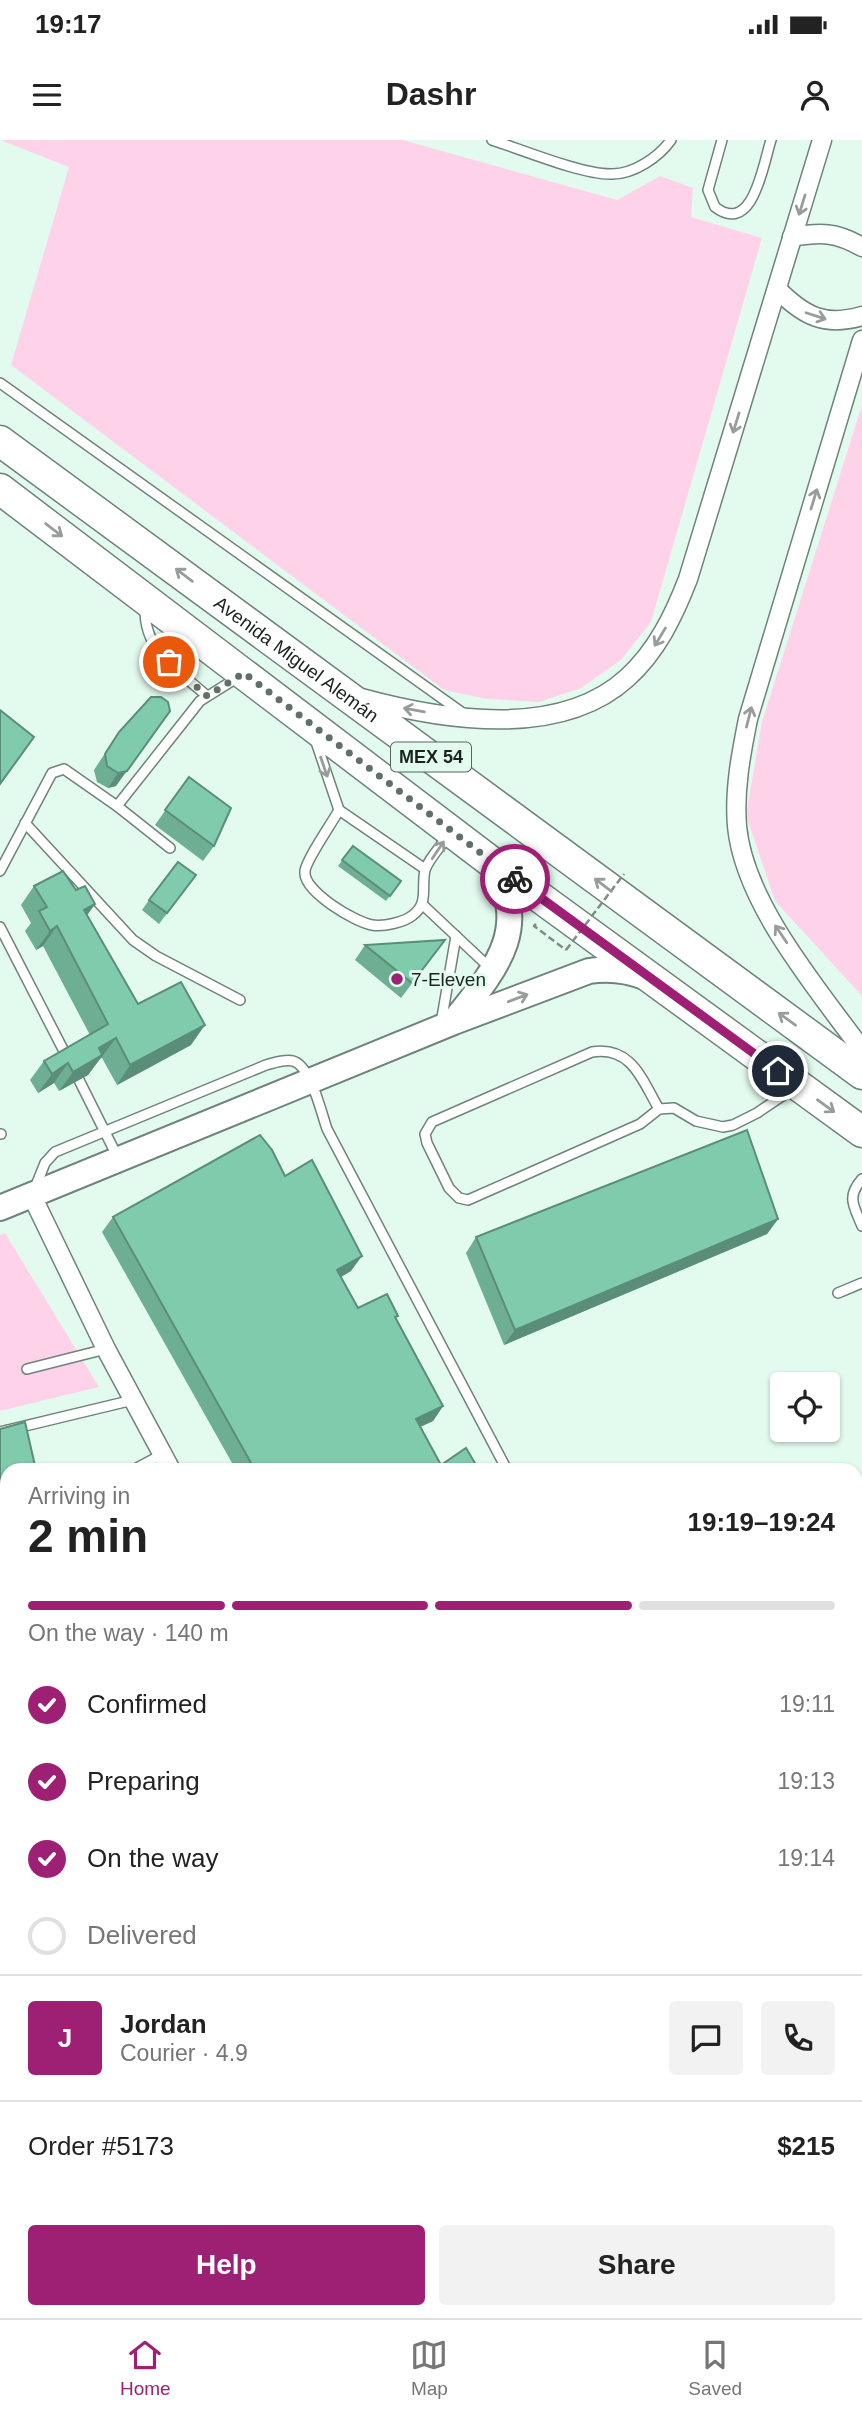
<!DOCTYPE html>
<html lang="en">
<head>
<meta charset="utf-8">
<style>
  :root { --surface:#fff; --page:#f2f2f2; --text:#222; --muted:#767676; --line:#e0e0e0; --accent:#9e2074 }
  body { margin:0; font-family:Helvetica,sans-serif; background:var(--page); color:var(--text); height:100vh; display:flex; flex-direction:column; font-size:26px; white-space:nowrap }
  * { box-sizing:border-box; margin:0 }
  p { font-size:23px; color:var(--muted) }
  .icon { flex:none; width:38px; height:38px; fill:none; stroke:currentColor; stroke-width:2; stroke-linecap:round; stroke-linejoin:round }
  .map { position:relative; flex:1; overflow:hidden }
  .sheet { position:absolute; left:0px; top:1323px; width:863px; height:856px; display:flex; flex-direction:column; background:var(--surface); border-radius:21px 21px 0 0; box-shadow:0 2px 5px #0004 }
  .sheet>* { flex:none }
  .buttons { position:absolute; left:770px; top:1232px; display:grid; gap:14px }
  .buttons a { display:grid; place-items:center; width:70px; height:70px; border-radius:7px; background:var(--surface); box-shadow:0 2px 5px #0004; font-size:35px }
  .pin { position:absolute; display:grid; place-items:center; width:60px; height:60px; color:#fff; margin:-30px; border:4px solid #fff; border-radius:50%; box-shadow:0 2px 7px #0007 }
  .courier { position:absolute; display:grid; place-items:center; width:70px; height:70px; margin:-35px; border:5px solid #9e2074; border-radius:50%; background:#fff; color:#222; box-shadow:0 2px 9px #0007 }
  .headline em { font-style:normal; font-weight:700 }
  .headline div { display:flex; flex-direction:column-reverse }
  .headline { display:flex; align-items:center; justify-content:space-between; height:119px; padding:0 28px }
  h1 { font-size:46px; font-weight:700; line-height:52px }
  .bar { display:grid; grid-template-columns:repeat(4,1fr); gap:10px 7px; align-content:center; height:84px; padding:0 28px }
  .bar i { height:9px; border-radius:5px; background:var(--line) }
  .bar .selected { background:var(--accent) }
  .bar p { grid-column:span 4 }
  .line { display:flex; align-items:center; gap:18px; padding:0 28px; border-top:2px solid var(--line) }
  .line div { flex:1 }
  .round { display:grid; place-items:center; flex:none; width:74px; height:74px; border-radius:7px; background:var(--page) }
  ol { padding:0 28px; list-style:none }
  li { display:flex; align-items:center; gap:21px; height:77px }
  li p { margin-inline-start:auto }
  li .icon { padding:7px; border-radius:50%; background:var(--accent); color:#fff; stroke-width:4 }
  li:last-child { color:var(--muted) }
  li i { width:38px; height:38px; border:4px solid var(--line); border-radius:50% }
  .cta { display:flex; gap:14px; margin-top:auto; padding:14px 28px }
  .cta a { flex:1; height:80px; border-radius:7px; background:var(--accent); color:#fff; font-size:28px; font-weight:700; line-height:80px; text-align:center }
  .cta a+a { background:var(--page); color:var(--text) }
  .status { display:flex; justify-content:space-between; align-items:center; height:49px; padding:0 35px; background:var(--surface); direction:ltr }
  .status svg { height:19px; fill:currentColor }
  header { display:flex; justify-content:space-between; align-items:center; height:91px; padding:0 28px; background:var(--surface); font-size:32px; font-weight:700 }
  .menu { display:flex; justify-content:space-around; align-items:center; height:98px; border-top:2px solid var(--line); background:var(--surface); font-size:19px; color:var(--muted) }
  .menu a { display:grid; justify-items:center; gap:4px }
  .menu .selected { color:var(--accent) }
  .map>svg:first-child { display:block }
  .green { fill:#fed3ea }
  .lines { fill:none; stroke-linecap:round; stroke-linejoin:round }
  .service-casing { stroke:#6e8379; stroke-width:12 }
  .minor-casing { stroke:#6e8379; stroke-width:21 }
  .secondary-casing { stroke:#6e8379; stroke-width:28 }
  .trunk-casing { stroke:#6e8379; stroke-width:33 }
  .path { stroke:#7e8e86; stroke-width:2.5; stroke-dasharray:7 3.5; stroke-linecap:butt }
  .service { stroke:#fff; stroke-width:9 }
  .minor { stroke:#fff; stroke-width:18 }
  .secondary { stroke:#fff; stroke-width:24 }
  .trunk { stroke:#fff; stroke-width:30 }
  .path-bridge { stroke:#7e8e86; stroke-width:2.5; stroke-dasharray:7 3.5; stroke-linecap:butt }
  .wall { fill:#6eaf93 }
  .shaded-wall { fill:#5a8e78 }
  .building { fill:#80cbab; stroke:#5a8e78; stroke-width:2 }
  .oneway { stroke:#989c9a }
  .done { stroke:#606f68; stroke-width:7; stroke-dasharray:0 12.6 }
  .route { stroke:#9e2074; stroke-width:9 }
  .poi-dot { fill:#9e2074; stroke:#e3fbef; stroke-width:2.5 }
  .labels { text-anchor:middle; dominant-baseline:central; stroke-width:6; stroke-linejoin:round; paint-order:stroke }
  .shield { fill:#e3fbef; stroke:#56645d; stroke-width:2 }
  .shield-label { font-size:18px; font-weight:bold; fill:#1a231f }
  .street-label { font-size:19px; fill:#1a231f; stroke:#e3fbef }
  .poi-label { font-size:19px; fill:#1a231f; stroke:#e3fbef; text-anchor:start }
</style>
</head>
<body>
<div class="status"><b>19:17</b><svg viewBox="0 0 49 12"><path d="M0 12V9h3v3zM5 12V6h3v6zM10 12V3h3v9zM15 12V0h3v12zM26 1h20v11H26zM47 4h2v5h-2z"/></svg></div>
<header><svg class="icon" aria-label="menu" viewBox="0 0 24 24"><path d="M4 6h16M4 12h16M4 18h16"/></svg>Dashr<svg class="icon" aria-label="person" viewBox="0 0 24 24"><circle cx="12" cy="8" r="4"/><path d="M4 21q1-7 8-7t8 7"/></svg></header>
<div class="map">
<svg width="862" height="2178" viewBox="0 0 862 2178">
  <rect width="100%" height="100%" fill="#e3fbef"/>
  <!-- green -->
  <g class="green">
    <polygon points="0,0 403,0 617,60 660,36 693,48 691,77 762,98 651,482 621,520 581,548 539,562 487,559 444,550 11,225 69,27"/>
    <polygon points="862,265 862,856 775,761 746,675 762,582"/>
    <polygon points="5,1093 99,1247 0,1271 0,1095"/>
  </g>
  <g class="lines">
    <!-- service casing -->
    <g class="service-casing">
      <g id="service">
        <path d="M 492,0 C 523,10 583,35 612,34 C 634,34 659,17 671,0"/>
        <path d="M 722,0 L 708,50 L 715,67 C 753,96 763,25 771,0"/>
        <polyline points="0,243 464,574"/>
        <path d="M 145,468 C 144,512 177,529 207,556"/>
        <polyline points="315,599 339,670 425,729"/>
        <polyline points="117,666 170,708"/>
        <path d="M 339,670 C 332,683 306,720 305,731 C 302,751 355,782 372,785 C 384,787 405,782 413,775 C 429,763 421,747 425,730 C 429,718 442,705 449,695"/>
        <polyline points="25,683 133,800 156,816 240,860"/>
        <polyline points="0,731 52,633 64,629 117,666 200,561 240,536"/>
        <polyline points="423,765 490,828"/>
        <polyline points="0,787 68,919"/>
        <polyline points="441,883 456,796"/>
        <polyline points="79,940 118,1018"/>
        <path d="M 659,969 C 642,940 632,906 592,912 L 432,982 L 425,994 L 427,1003 L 449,1048 L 459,1058 L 468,1060 L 640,984 L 659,969 L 674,968 L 696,981 L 723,987 L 733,985 L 757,973 L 794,948"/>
        <polyline points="0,994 1,994"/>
        <path d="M 862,1039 C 846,1057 854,1066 862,1086"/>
        <path d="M 35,1048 L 45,1023 L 55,1012 L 266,925 C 274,923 284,919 293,921 C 311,926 321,972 327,989 L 507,1330"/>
        <polyline points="838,1153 862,1143"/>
        <polyline points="27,1229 106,1209"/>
        <polyline points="0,1292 133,1260"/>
        <polyline points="133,1330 163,1314"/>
        <polyline points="856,1451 862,1449"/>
        <polyline points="856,1487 862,1490"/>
        <polyline points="0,1824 7,1822"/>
        <polyline points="0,2057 7,2090"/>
        <polyline points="36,2172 38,2178"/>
        <polyline points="573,2172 574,2178"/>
        <polyline points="734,2172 738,2178"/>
        <polyline points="780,2172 783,2178"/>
      </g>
    </g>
    <!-- minor casing -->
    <g class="minor-casing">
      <g id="minor">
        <path d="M 792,97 C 821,92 836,92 862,107"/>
        <path d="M 778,150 C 804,176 825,187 862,176"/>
        <path d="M 862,200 L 748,579 C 741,614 734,650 737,686 C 744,763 817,848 862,910"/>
        <path d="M 361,558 C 442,580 559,600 627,538 C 657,511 674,475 688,439 L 822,0"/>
        <polyline points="32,1056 106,1209 171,1330"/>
        <polyline points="0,2169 2,2178"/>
        <polyline points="625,2172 628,2178"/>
      </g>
    </g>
    <!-- secondary casing -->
    <g class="secondary-casing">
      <g id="secondary">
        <path d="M 454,881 C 495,830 534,787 490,721"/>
        <path d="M 0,1068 L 454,882 L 589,831 C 608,828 627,830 645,837"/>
      </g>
    </g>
    <!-- trunk casing -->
    <g class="trunk-casing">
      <g id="trunk">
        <path id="s1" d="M 0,301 L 862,934"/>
        <polyline points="0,349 490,721 862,992"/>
      </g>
    </g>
    <!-- path -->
    <polyline class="path" points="536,784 534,786 566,810"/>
    <!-- service -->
    <use href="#service" class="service"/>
    <!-- minor -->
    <use href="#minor" class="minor"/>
    <!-- secondary -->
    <use href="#secondary" class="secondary"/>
    <!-- trunk -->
    <use href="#trunk" class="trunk"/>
    <!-- path-bridge -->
    <polyline class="path-bridge" points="566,810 624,734"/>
  </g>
  <!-- wall -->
  <g class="wall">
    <polygon points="151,557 116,646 108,648 97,642 94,630 119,592"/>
    <polygon points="189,637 214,706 203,721 155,685"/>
    <polygon points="353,706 401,741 386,761 338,726"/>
    <polygon points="196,735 159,784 142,770 149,760"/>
    <polygon points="34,746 76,750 95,764 87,775 138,864 191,905 117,945 102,918 99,919 88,935 59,951 54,943 38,953 30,940 44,921 90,895 43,806 36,810 25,791 31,783 21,765"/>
    <polygon points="445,800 401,858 355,820 365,805"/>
    <polygon points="285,1036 351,1131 340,1137 358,1168 396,1178 443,1266 433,1281 420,1287 441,1325 479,1330 236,1330 102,1092 113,1077"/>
    <polygon points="778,1079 767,1094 504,1205 466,1113 476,1097"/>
    <polygon points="7,1897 7,1913 4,1901"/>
    <polygon points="7,1913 7,2011 3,2012 0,1997 0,1916"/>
    <polygon points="57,2172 555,2172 557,2178 59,2178"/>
    <polygon points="805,2172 856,2172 862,2178 808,2178"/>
  </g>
  <!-- shaded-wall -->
  <g class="shaded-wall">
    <polygon points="170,571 116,646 108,648 118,633"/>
    <polygon points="95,764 81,784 84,770"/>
    <polygon points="57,786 43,806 36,810 50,791"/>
    <polygon points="205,885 191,905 117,945 130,925"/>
    <polygon points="116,898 88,935 59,951 73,932 99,908"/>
    <polygon points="68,923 54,943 38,953 52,934"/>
    <polygon points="778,1079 767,1094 504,1205 515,1190"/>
    <polygon points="362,1116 351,1131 326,1146 337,1130"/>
    <polygon points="443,1266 433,1281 405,1294 416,1279"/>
    <polygon points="7,1775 7,1788 0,1789 0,1776"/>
  </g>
  <!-- building -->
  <g class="building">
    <polygon points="151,557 161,557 168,562 170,571 127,631 118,633 107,626 105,614 119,592"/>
    <polygon points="0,570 34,597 0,644"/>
    <polygon points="189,637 231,668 214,706 165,670"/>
    <polygon points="353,706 401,741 390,756 342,720"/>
    <polygon points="178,722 196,735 167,773 149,760"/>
    <polygon points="63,731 76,750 85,746 95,764 84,770 138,864 181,842 205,885 130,925 116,898 99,908 102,915 73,932 68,923 52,934 44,921 108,884 57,786 50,791 39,771 47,767 34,746"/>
    <polygon points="445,800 412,843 365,805"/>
    <polygon points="747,990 778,1079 515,1190 476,1097"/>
    <polygon points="260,995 272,1010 285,1036 312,1020 362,1116 337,1130 358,1168 387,1154 398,1176 395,1177 443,1266 416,1279 441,1325 466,1308 479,1330 255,1330 113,1077"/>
    <polygon points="25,1282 36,1330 7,1330 7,1775 0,1776 0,1289"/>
    <polygon points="856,1607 862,1619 862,2178 827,2178 823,2172 856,2172"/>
    <polygon points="7,1913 7,1964 0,1928 0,1916"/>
    <polygon points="76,2172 555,2172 557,2178 77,2178"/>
  </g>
  <!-- one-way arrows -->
  <defs><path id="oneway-shaft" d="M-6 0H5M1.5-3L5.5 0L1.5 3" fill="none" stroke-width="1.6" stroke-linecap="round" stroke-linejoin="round" transform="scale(1.75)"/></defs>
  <g class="oneway">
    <use href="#oneway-shaft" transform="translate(802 65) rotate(107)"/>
    <use href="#oneway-shaft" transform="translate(816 176) rotate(18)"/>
    <use href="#oneway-shaft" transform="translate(736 283) rotate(107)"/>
    <use href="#oneway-shaft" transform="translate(814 359) rotate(-73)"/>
    <use href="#oneway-shaft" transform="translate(54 390) rotate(37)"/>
    <use href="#oneway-shaft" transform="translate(184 435) rotate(-143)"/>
    <use href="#oneway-shaft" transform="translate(660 497) rotate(121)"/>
    <use href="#oneway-shaft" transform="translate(414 570) rotate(-170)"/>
    <use href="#oneway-shaft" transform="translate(749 577) rotate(-76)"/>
    <use href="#oneway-shaft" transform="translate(324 627) rotate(71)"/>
    <use href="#oneway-shaft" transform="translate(438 710) rotate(-56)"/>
    <use href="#oneway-shaft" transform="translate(603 745) rotate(-143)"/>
    <use href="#oneway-shaft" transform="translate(781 794) rotate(-124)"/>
    <use href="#oneway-shaft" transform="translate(518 858) rotate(-21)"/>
    <use href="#oneway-shaft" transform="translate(787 879) rotate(-144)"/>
    <use href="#oneway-shaft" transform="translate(826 966) rotate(36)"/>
  </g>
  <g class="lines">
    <!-- done -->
    <polyline class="done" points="169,522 207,556 244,533 515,739"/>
    <!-- route -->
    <polyline class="route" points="515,739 778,931"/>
  </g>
  <!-- markers -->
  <circle class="poi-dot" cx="397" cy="839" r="7"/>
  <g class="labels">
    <!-- shield labels -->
    <rect class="shield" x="391" y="602.5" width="80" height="29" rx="5"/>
    <g class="shield-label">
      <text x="431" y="617">MEX 54</text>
    </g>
    <!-- street labels -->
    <g class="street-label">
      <text stroke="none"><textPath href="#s1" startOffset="368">Avenida Miguel Alemán</textPath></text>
    </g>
    <!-- poi labels -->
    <g class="poi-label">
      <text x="411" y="839">7-Eleven</text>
    </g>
  </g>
</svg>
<div class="buttons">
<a><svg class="icon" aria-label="locate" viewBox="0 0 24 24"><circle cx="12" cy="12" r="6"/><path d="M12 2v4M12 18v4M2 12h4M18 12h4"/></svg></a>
</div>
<div class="pin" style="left:169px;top:522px;background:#ea580c"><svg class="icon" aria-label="bag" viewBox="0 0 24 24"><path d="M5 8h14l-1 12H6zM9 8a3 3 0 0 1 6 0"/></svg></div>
<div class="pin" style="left:778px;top:931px;background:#1f2937"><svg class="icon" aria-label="home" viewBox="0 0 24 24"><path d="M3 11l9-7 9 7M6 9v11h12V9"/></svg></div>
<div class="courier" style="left:515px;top:739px"><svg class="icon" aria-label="bike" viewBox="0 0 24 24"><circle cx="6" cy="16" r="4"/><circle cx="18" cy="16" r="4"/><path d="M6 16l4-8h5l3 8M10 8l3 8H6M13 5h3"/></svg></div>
<section class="sheet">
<div class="headline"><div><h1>2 min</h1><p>Arriving in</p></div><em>19:19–19:24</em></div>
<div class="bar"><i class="selected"></i><i class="selected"></i><i class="selected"></i><i></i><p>On the way · 140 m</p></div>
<ol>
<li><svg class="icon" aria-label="check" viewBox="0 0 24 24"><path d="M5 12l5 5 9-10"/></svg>Confirmed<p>19:11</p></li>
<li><svg class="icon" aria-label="check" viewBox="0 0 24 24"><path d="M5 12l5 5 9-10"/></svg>Preparing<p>19:13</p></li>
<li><svg class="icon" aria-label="check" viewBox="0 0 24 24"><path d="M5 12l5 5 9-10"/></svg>On the way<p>19:14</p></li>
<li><i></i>Delivered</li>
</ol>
<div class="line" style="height:126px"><b class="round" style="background:var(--accent);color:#fff">J</b><div><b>Jordan</b><p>Courier · 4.9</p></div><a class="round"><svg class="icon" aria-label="chat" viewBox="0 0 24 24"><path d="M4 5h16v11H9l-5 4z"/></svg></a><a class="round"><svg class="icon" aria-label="phone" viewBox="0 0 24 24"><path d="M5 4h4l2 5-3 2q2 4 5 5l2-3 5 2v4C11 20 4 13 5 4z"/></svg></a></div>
<div class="line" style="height:91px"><div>Order #5173</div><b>$215</b></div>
<div class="cta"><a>Help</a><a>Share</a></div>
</section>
</div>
<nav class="menu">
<a class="selected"><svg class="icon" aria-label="home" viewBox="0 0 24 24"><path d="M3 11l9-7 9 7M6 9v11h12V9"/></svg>Home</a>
<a><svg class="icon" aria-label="map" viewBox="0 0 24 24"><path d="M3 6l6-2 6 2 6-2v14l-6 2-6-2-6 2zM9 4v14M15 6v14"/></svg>Map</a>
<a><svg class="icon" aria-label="saved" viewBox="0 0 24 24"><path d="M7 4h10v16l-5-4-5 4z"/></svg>Saved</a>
</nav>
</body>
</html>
